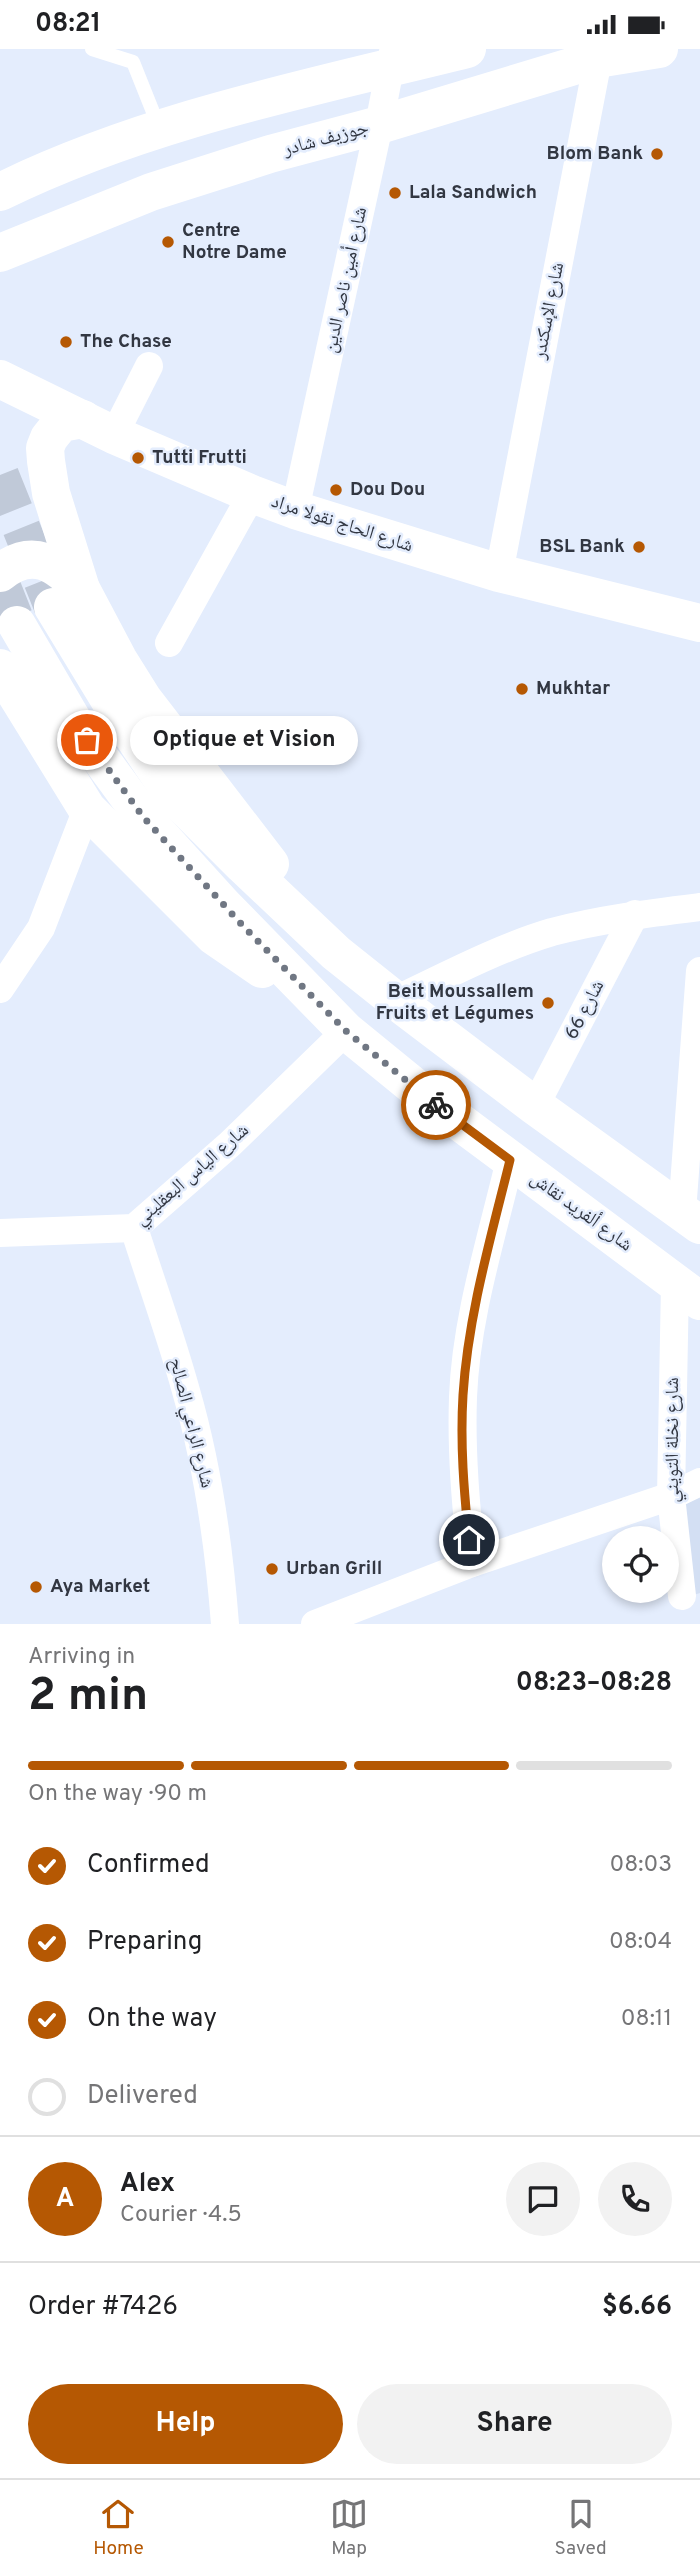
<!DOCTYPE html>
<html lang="en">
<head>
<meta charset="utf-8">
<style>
  :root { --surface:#fff; --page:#f2f2f2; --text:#202124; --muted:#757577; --line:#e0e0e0; --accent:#b55803 }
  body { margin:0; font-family:Overpass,"Noto Naskh Arabic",sans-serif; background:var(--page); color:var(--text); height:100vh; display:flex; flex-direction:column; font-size:26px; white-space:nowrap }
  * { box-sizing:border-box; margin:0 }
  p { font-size:23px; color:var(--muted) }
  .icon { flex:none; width:38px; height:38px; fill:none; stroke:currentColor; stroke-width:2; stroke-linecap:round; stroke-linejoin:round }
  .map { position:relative; height:1575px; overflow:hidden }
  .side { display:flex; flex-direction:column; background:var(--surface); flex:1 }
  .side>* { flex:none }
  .tools { position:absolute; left:602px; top:1477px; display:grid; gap:14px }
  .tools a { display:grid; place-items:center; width:77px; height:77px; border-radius:50%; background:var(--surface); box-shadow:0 4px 10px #0003; font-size:35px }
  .pin { position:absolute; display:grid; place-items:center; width:60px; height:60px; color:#fff; margin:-30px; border:4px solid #fff; border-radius:50%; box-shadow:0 2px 7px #0007 }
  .courier { position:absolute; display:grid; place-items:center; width:70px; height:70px; margin:-35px; border:5px solid #b55803; border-radius:50%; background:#fff; color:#222; box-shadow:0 2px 9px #0007 }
  .bubble { position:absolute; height:49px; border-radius:24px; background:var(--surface); box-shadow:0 4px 10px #0003; font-size:23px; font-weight:700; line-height:49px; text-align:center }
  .overview em { font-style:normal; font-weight:700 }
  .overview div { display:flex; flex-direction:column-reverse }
  .overview { display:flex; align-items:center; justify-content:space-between; height:119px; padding:0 28px }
  h1 { font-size:46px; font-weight:700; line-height:52px }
  .bar { display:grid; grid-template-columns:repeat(4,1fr); gap:10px 7px; align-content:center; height:84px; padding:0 28px }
  .bar i { height:9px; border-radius:5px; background:var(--line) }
  .bar .selected { background:var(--accent) }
  .bar p { grid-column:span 4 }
  .line { display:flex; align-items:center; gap:18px; padding:0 28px; border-top:2px solid var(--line) }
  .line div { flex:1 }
  .round { display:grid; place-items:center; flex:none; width:74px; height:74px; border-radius:37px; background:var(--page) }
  ol { padding:0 28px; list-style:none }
  li { display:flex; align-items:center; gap:21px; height:77px }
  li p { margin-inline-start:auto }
  li .icon { padding:7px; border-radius:50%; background:var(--accent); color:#fff; stroke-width:4 }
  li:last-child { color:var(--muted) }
  li i { width:38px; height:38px; border:4px solid var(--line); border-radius:50% }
  .button { display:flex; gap:14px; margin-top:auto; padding:14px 28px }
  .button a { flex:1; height:80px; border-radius:42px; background:var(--accent); color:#fff; font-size:28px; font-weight:700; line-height:80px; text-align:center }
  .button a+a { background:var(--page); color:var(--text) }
  .status { display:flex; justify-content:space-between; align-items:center; height:49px; padding:0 35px; background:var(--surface); direction:ltr }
  .status svg { height:19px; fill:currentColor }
  .tab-bar { display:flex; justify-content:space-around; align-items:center; height:98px; border-top:2px solid var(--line); background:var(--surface); font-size:19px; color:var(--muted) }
  .tab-bar a { display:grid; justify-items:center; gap:4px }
  .tab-bar .selected { color:var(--accent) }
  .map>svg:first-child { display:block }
  .built { fill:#d3dff3 }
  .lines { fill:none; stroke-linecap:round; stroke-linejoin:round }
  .highway-tunnel { stroke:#c0c9d8; stroke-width:38; stroke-dasharray:38 19; stroke-linecap:butt }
  .lane { stroke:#fff; stroke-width:14 }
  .street { stroke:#fff; stroke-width:28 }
  .secondary { stroke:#fff; stroke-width:38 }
  .highway { stroke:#fff; stroke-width:38 }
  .done { stroke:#707783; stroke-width:7; stroke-dasharray:0 12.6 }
  .route { stroke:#b55803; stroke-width:9 }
  .poi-dot { fill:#b55803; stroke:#e4edfd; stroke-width:2.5 }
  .labels { text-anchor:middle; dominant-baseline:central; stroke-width:5; stroke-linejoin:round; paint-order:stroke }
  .street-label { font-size:19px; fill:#323742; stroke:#e4edfd }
  .poi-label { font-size:19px; font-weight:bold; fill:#323742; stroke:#e4edfd; text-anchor:start }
</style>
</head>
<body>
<div class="status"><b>08:21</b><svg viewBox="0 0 49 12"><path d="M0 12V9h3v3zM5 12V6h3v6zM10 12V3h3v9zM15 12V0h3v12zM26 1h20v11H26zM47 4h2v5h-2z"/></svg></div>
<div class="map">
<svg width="700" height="1575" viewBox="0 0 700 1575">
  <rect width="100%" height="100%" fill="#e4edfd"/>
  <!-- built -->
  <polygon class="built" points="700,1447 700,1544 687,1548 676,1454"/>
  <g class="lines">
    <!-- highway-tunnel -->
    <g class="highway-tunnel">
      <polyline points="0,426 53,558"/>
      <polyline points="0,533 17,576"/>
    </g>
    <!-- lane -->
    <polyline class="lane" points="92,0 133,13 159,78"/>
    <!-- street -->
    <g class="street">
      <polyline points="114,386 149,317"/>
      <polyline points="295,461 379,76 393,3"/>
      <polyline points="499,524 600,0"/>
      <polyline points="169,594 252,445"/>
      <polyline points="0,940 41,879 87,760"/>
      <path d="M 395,951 C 446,927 498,899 552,883 C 601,870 651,864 700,858"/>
      <polyline points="535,1057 635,865"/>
      <polyline points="682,1163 700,922"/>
      <path d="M 134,1179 C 151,1233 171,1287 186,1342 C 208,1418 219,1497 225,1575"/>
      <polyline points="0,1184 134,1179 230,1095 346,982"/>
      <polyline points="675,1234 671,1447 682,1547"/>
      <path d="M 472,1514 C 466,1459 461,1404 463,1348 C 466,1268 492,1188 510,1111"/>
      <polyline points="315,1575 472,1514 671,1447 700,1433"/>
    </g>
    <!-- secondary -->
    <g class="secondary">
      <path d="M 0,143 C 147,71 310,39 467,0"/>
      <polyline points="0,204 151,143 270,105 379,76 597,10 659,0"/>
      <polyline points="0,330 114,386 252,445 295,461 499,524 700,574"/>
    </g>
    <!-- highway -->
    <g class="highway">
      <polyline points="83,370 61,374 49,389 45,399 46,412 51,444 81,540 118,610 143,650 270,815"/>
      <path d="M 0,524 C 33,497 57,515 81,540"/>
      <polyline points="53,558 115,660 172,745 243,816 336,904 395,951 535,1057 700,1176"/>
      <polyline points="17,576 73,672 144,769 223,856 346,982 433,1053 700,1252"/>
      <polyline points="0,619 87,760 214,887 262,920"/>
    </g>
  </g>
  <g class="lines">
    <!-- done -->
    <polyline class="done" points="87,691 144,769 245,879 346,982 436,1056"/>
    <!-- route -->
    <path class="route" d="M 436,1056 L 510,1111 C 491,1188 468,1267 463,1346 C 460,1395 464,1443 469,1491"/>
  </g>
  <!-- markers -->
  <g class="poi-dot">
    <circle cx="657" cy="105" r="7"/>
    <circle cx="395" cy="144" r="7"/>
    <circle cx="168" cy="193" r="7"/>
    <circle cx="66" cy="293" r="7"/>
    <circle cx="138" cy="409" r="7"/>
    <circle cx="336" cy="441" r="7"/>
    <circle cx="639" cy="498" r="7"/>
    <circle cx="522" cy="640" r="7"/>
    <circle cx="548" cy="954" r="7"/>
    <circle cx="272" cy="1520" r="7"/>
    <circle cx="36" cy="1538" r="7"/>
  </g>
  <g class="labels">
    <!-- street labels -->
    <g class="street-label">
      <text transform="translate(326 90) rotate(-15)">جوزيف شادر</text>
      <text transform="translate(346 231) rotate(-78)">شارع أمين ناصر الدين</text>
      <text transform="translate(549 262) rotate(-79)">شارع الإسكندر</text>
      <text transform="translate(342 475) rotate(18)">شارع الحاج نقولا مراد</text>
      <text transform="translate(585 961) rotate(-63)">شارع 66</text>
      <text transform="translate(192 1126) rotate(-41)">شارع الياس البعقليني</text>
      <text transform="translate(581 1163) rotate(36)">شارع ألفريد نقاش</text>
      <text transform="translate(191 1374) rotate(76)">شارع الراعي الصالح</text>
      <text transform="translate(673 1391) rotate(-90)">شارع نخلة التويني</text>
    </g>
    <!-- poi labels -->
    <g class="poi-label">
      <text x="643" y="105" text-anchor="end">Blom Bank</text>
      <text x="409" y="144">Lala Sandwich</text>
      <text x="182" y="182">Centre<tspan x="182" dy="22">Notre Dame</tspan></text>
      <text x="80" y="293">The Chase</text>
      <text x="152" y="409">Tutti Frutti</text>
      <text x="350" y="441">Dou Dou</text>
      <text x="625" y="498" text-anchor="end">BSL Bank</text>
      <text x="536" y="640">Mukhtar</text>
      <text x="534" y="943" text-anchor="end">Beit Moussallem<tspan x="534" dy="22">Fruits et Légumes</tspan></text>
      <text x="286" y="1520">Urban Grill</text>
      <text x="50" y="1538">Aya Market</text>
    </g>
  </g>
</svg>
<div class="tools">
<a><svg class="icon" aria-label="locate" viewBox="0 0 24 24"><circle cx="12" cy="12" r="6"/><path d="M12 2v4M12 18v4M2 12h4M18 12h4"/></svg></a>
</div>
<div class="pin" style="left:87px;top:691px;background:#ea580c"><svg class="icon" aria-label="bag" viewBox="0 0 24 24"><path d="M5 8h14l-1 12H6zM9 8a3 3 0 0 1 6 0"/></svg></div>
<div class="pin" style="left:469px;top:1491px;background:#1f2937"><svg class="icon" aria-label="home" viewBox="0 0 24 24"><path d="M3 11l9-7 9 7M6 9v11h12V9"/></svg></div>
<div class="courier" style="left:436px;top:1056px"><svg class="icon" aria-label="bike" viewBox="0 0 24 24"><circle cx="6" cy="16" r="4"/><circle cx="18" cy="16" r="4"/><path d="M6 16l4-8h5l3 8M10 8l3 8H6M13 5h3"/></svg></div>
<div class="bubble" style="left:130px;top:667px;width:228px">Optique et Vision</div>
</div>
<section class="side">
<div class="overview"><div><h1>2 min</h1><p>Arriving in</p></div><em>08:23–08:28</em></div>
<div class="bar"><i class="selected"></i><i class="selected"></i><i class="selected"></i><i></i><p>On the way · 90 m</p></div>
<ol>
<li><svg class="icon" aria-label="check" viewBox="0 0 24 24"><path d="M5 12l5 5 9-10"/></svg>Confirmed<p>08:03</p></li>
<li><svg class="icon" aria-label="check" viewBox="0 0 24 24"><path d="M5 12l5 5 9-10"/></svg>Preparing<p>08:04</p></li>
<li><svg class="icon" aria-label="check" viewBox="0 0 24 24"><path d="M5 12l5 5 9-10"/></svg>On the way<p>08:11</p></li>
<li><i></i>Delivered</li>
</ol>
<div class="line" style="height:126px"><b class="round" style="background:var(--accent);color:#fff">A</b><div><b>Alex</b><p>Courier · 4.5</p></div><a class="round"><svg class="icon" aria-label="chat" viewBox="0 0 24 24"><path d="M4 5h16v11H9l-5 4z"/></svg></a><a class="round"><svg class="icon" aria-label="phone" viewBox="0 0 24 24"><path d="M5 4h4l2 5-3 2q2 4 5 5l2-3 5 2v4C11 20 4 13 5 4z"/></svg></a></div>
<div class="line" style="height:91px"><div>Order #7426</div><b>$6.66</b></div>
<div class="button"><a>Help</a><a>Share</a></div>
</section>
<nav class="tab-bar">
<a class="selected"><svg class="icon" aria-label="home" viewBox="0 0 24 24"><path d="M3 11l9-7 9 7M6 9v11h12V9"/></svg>Home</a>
<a><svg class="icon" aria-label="map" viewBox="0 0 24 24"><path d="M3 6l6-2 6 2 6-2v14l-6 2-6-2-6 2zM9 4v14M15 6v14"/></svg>Map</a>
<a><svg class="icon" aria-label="saved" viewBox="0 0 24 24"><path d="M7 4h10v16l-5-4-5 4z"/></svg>Saved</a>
</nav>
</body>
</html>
